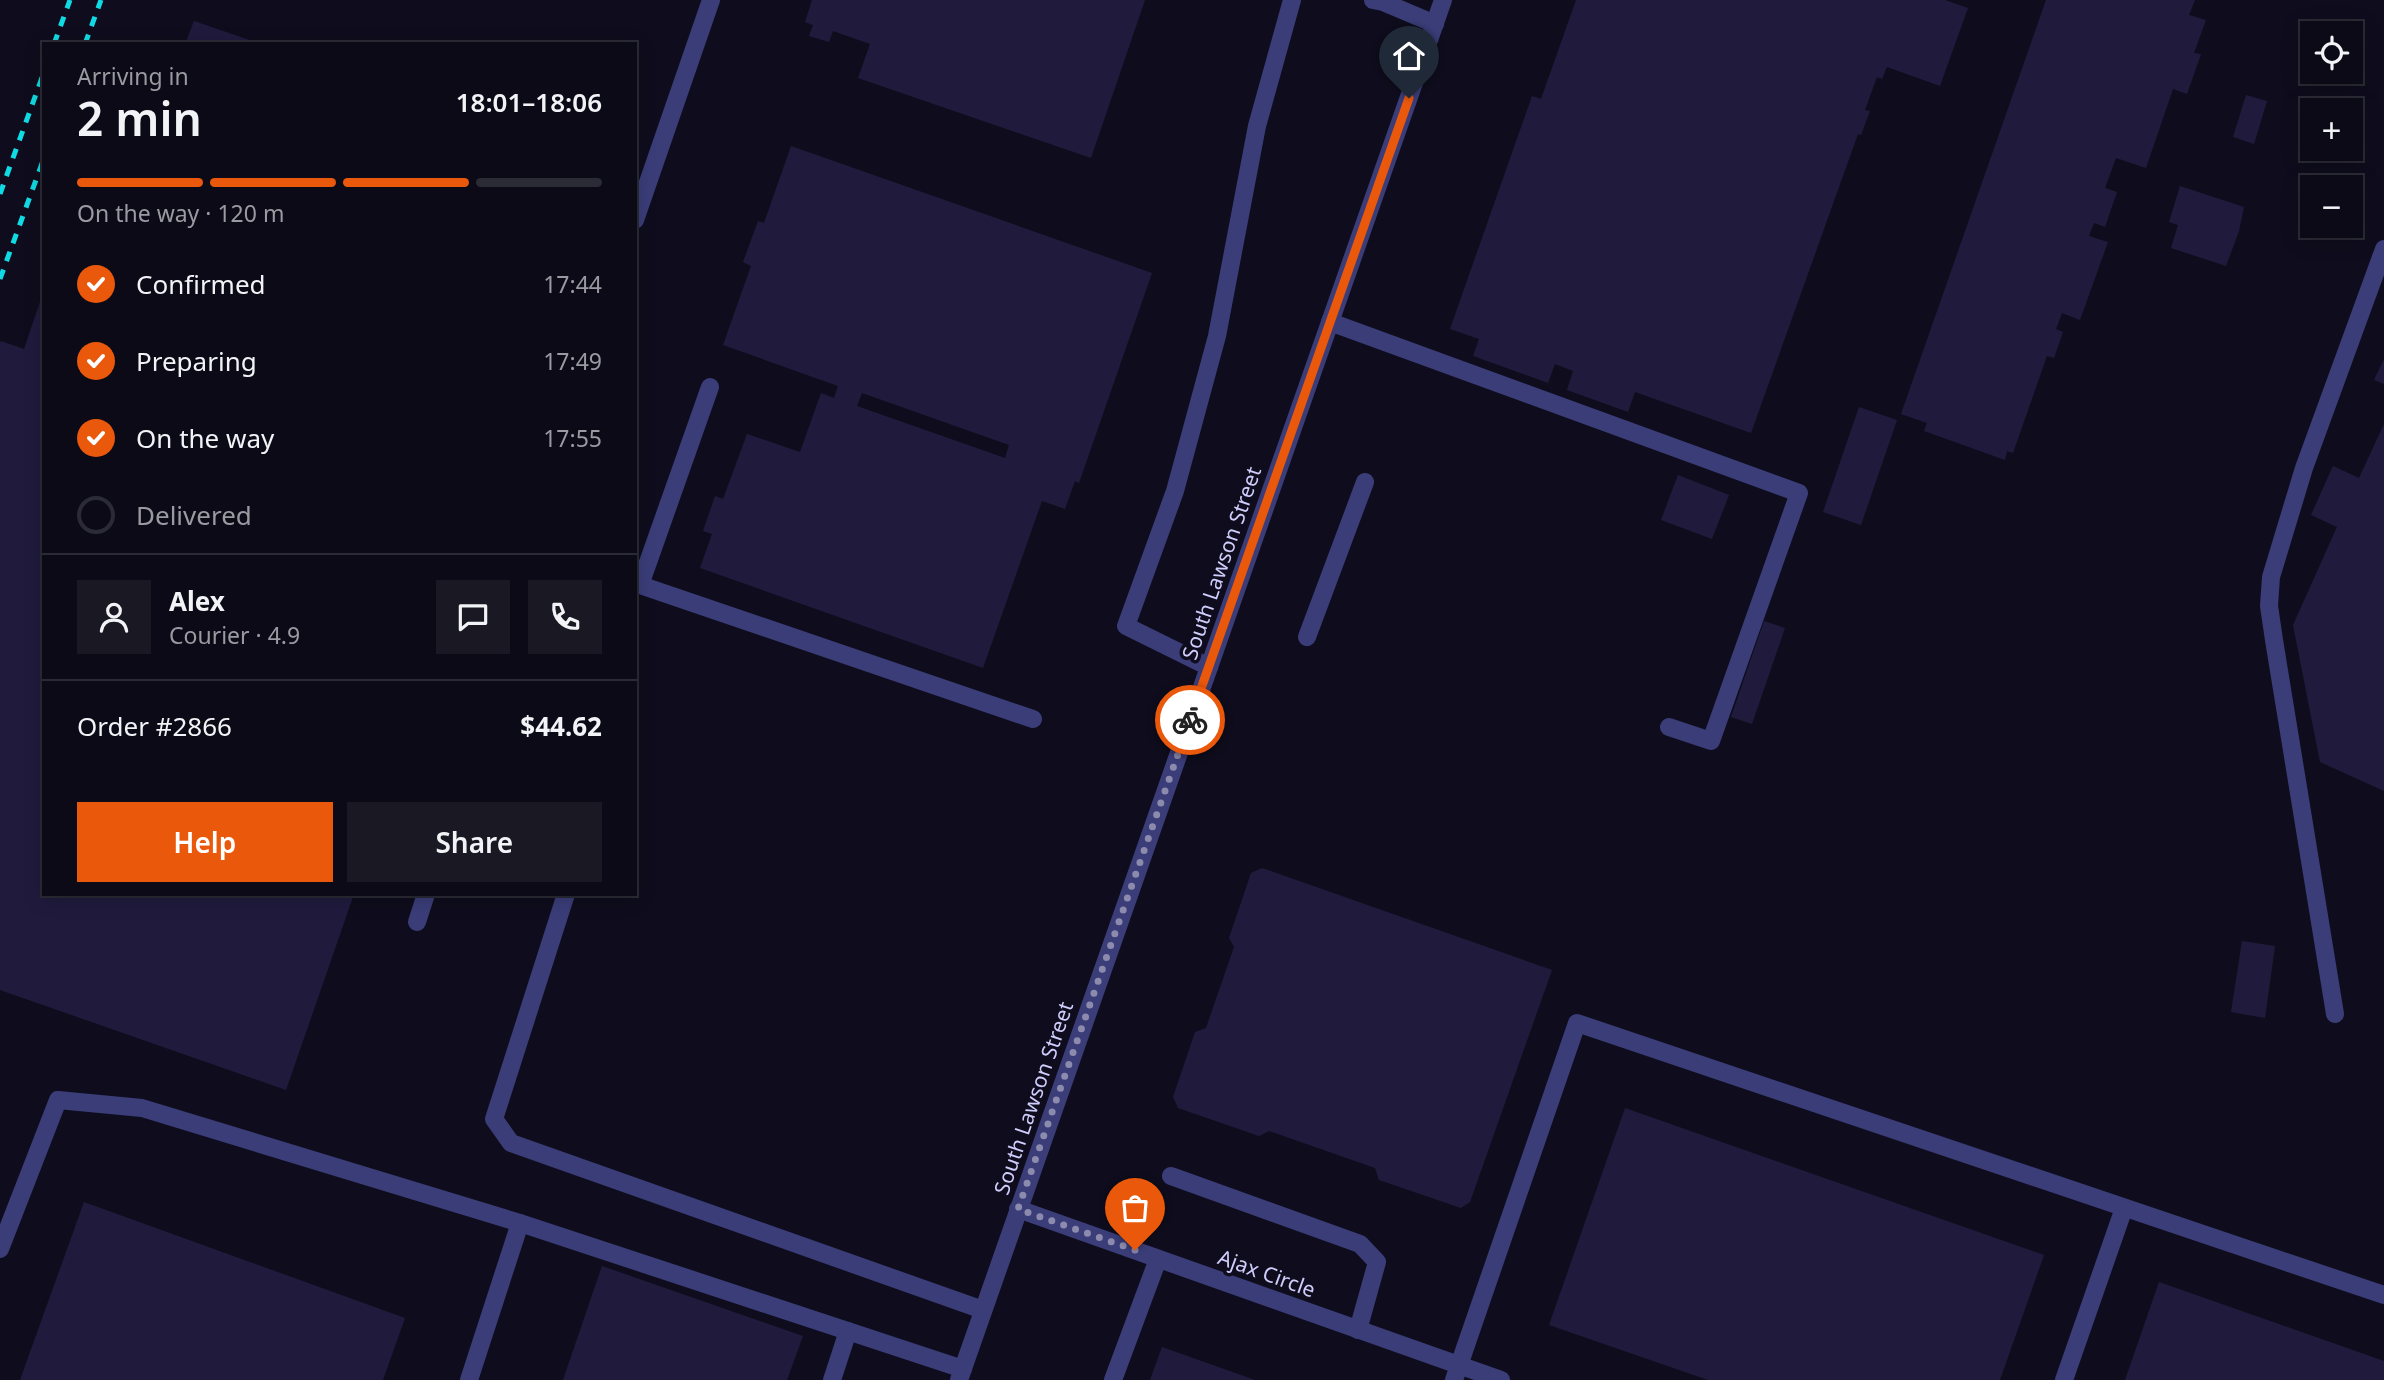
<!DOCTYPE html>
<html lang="en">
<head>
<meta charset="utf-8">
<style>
  :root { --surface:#0b0a16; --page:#191823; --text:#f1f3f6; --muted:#9a9aa1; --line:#2b2b35; --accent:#ea580c }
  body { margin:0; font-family:"Noto Sans",sans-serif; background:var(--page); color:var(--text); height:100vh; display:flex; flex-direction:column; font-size:26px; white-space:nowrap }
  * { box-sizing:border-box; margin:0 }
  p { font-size:23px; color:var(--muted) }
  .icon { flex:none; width:38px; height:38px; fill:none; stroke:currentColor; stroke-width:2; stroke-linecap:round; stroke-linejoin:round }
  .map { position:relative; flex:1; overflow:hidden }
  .panel { position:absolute; left:42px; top:42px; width:595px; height:854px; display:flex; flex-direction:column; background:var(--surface); border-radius:0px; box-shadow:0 4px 18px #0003,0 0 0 2px var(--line) }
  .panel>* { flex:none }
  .tools { position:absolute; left:2300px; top:21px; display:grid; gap:14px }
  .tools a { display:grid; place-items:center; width:63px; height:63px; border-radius:0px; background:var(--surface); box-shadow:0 4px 18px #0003,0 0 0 2px var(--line); font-size:35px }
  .pin { position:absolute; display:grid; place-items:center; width:60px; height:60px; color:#fff; margin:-72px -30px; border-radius:50% 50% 50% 0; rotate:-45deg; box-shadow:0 0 7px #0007 }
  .pin .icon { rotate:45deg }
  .courier { position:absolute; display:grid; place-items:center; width:70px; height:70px; margin:-35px; border:5px solid #ea580c; border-radius:50%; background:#fff; color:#222; box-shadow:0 2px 9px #0007 }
  .summary em { font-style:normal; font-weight:600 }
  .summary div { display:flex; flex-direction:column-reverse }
  .summary { display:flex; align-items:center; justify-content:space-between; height:119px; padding:0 35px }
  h1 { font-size:46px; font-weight:600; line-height:52px }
  .bar { display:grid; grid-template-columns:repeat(4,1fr); gap:10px 7px; align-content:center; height:84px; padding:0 35px }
  .bar i { height:9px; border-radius:5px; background:var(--line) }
  .bar .active { background:var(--accent) }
  .bar p { grid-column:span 4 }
  .line { display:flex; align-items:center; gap:18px; padding:0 35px; border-top:2px solid var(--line) }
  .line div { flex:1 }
  .round { display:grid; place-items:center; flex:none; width:74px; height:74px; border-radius:0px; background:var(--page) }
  ol { padding:0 35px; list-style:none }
  li { display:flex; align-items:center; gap:21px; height:77px }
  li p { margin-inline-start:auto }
  li .icon { padding:7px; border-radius:50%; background:var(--accent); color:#fff; stroke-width:4 }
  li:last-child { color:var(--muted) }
  li i { width:38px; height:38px; border:4px solid var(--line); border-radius:50% }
  .cta { display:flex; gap:14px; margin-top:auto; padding:14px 35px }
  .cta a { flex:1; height:80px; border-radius:0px; background:var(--accent); color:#fff; font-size:28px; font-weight:600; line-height:80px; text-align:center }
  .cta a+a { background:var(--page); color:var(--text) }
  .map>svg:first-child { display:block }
  .building { fill:#201b3d; fill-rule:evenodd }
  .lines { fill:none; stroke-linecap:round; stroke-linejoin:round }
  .service { stroke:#3b3d79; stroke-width:18 }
  .minor { stroke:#3b3d79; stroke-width:18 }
  .rail { stroke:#10dbe4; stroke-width:5; stroke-dasharray:10 9; stroke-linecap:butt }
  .done { stroke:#8c8aad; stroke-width:7; stroke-dasharray:0 12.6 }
  .route { stroke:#ea580c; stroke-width:9 }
  .labels { text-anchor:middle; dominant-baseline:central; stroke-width:7; stroke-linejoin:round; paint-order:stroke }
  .street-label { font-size:21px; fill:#cfcdfb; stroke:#0f0d1d }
</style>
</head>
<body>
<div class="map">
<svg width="2384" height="1380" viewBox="0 0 2384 1380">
  <rect width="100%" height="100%" fill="#0f0d1d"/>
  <!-- building -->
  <g class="building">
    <polygon points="812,0 1145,0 1091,158 858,78 870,44 833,31 829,42 809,36 813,25 805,22"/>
    <polygon points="1576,0 1945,0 1968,8 1940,86 1887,67 1882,79 1877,77 1865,110 1870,111 1861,135 1858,134 1751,433 1635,392 1628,412 1567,390 1573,371 1555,364 1548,383 1473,356 1479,339 1450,329 1532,96 1541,99"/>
    <polygon points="2046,0 2195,0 2189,15 2206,20 2194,53 2201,54 2187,94 2173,89 2146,168 2116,158 2105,188 2117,192 2105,227 2094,223 2089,236 2108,242 2080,320 2062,313 2056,329 2063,332 2054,358 2047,356 2013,453 2007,451 2005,460 1924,431 1927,423 1901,414"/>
    <polygon points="194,21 258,43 258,44 185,44"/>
    <polygon points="2246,95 2267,101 2254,144 2233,137"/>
    <path d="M 791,146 L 1152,273 L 1079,483 L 1075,481 L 1065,509 L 1042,501 L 983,668 L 700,568 L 712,534 L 703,531 L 715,496 L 723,499 L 747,434 L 800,452 L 821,393 L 834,398 L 838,386 L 723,345 L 751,266 L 743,262 L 758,221 L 764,223 ZM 862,393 L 1009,445 L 1005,458 L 857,406 Z"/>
    <polygon points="2180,186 2244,207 2239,231 2226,266 2171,248 2178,225 2169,222"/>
    <polygon points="43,293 44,894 354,894 286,1090 0,990 0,343 1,341 24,349"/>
    <polygon points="2384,359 2384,384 2374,380"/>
    <polygon points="1859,407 1897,420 1861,525 1823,512"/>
    <polygon points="2384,424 2384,791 2320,762 2293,625 2337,527 2311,515 2333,466 2359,478"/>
    <polygon points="1678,475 1729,495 1712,539 1661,520"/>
    <polygon points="1764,621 1785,628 1752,724 1731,717"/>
    <polygon points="1262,868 1552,970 1470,1202 1461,1208 1379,1180 1375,1168 1269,1131 1259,1136 1178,1108 1173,1097 1195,1032 1206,1028 1234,947 1229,938 1251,873"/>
    <polygon points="2242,941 2275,946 2265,1018 2231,1012"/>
    <polygon points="1625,1108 2044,1255 2000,1380 1708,1380 1549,1325"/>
    <polygon points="84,1202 405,1318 383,1380 20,1380"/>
    <polygon points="602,1266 803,1336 787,1380 563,1380"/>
    <polygon points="2159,1282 2384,1361 2384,1380 2125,1380"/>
    <polygon points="1162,1347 1255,1380 1150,1380"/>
  </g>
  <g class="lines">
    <!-- service -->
    <g class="service">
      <polyline points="1373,0 1383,2 1435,24"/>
      <polyline points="1330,322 1799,493 1711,741 1669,727"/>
      <polyline points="635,585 640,585 710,387"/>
      <polyline points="640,585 1033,719"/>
      <polyline points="1307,637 1365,482"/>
      <polyline points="1209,667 1126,626 1175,491 1217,336 1257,126 1292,0"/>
      <polyline points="566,894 494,1119 511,1143 983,1310"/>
      <polyline points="417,922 426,894"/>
      <polyline points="2335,1014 2274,640 2269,606 2271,577 2304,468 2384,249"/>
      <polyline points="1171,1176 1360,1244 1377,1262 1358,1330"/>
      <polyline points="0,1249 58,1100 142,1108 520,1223 963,1369"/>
      <polyline points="469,1380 520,1223"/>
      <polyline points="832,1380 848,1331"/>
      <polyline points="1113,1380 1158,1259"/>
      <polyline points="1454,1380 1577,1023 2384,1295"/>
      <polyline points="2064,1380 2124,1208"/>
    </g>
    <!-- minor -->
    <g class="minor">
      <polyline points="635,220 711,0"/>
      <polyline points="1018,1209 1501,1380"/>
      <polyline points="959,1380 1443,0"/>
    </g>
    <!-- rail -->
    <g class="rail">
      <polyline points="54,44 70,0"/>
      <polyline points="85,44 101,0"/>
      <polyline points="0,194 44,72"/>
      <polyline points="0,279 44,158"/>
    </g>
  </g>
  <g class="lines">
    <!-- done -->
    <polyline class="done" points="1135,1250 1018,1209 1190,720"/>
    <!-- route -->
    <polyline class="route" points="1190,720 1409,98"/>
  </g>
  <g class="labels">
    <!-- street labels -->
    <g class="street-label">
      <text transform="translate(1221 563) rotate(-71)">South Lawson Street</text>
      <text transform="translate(1033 1098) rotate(-71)">South Lawson Street</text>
      <text transform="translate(1267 1273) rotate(20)">Ajax Circle</text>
    </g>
  </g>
</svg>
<div class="tools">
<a><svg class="icon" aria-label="locate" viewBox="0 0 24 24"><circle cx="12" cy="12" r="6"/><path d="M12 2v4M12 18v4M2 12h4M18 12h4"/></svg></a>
<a>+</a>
<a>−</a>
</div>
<div class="pin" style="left:1135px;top:1250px;background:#ea580c"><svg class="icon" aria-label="bag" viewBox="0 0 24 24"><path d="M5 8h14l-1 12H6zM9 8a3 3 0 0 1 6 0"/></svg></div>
<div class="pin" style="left:1409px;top:98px;background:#1f2937"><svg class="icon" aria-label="home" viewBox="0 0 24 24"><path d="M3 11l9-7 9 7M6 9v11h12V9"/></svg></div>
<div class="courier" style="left:1190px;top:720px"><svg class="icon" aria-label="bike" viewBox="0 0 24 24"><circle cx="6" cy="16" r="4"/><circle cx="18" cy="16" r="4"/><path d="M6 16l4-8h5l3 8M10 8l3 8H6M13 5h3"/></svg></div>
<section class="panel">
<div class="summary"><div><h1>2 min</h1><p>Arriving in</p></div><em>18:01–18:06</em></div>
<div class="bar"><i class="active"></i><i class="active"></i><i class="active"></i><i></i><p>On the way · 120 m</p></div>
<ol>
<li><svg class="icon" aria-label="check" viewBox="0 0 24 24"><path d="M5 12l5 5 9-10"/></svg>Confirmed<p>17:44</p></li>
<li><svg class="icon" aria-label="check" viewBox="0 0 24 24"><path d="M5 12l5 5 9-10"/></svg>Preparing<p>17:49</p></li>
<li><svg class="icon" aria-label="check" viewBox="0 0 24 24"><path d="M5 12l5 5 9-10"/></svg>On the way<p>17:55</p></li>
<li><i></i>Delivered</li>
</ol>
<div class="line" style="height:126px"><a class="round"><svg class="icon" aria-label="person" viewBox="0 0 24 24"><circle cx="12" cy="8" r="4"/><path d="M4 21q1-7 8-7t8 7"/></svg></a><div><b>Alex</b><p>Courier · 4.9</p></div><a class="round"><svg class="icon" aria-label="chat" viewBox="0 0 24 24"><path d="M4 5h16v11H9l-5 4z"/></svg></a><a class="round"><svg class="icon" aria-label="phone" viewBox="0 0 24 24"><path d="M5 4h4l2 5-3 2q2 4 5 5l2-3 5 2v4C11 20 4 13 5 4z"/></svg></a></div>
<div class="line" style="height:91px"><div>Order #2866</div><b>$44.62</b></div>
<div class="cta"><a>Help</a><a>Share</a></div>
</section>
</div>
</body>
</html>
